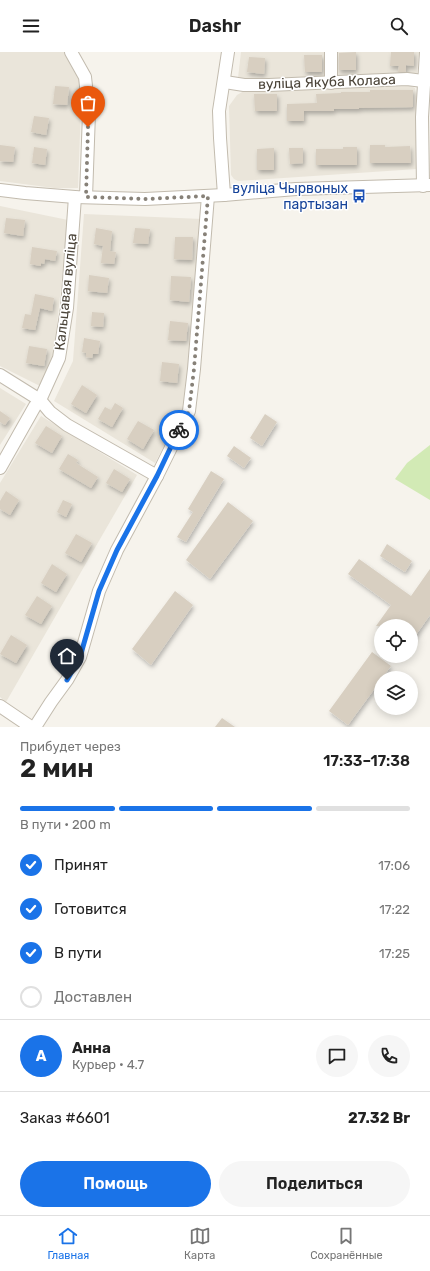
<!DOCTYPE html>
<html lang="ru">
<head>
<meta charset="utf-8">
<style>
  :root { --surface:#fff; --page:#f6f6f6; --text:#222; --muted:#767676; --line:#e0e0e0; --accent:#1a73e8 }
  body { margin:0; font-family:Rubik,sans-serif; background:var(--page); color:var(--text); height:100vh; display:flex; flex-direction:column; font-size:15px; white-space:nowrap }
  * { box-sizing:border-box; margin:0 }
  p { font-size:13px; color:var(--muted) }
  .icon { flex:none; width:22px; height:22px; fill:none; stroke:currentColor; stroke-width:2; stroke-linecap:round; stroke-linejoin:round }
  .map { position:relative; height:675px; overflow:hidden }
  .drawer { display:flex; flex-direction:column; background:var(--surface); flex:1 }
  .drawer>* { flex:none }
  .buttons { position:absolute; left:374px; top:567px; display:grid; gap:8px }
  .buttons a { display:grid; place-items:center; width:44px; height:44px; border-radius:50%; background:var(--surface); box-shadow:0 2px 10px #0003; font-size:20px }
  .pin { position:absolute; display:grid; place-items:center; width:34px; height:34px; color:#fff; margin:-41px -17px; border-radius:50% 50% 50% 0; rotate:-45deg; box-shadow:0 0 4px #0007 }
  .pin .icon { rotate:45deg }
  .courier { position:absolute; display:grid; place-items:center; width:40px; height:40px; margin:-20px; border:3px solid #1a73e8; border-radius:50%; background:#fff; color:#222; box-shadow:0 1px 5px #0007 }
  .head em { font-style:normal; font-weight:600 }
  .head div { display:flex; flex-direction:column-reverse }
  .head { display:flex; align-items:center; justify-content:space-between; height:68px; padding:0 20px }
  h1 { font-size:26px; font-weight:600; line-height:30px }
  .bar { display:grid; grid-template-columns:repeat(4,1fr); gap:6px 4px; align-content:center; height:48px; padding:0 20px }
  .bar i { height:5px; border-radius:3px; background:var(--line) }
  .bar .on { background:var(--accent) }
  .bar p { grid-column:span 4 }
  .line { display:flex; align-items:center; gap:10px; padding:0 20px; border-top:1px solid var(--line) }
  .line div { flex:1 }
  .round { display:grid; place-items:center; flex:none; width:42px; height:42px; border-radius:21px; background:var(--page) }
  ol { padding:0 20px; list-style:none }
  li { display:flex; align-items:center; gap:12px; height:44px }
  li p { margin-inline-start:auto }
  li .icon { padding:4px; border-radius:50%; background:var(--accent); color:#fff; stroke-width:4 }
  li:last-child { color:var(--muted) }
  li i { width:22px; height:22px; border:2px solid var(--line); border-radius:50% }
  .button { display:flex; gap:8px; margin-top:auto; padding:8px 20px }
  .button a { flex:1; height:46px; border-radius:24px; background:var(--accent); color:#fff; font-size:16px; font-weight:600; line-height:46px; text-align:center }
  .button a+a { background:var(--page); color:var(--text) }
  header { display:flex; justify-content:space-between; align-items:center; height:52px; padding:0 20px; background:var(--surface); font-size:18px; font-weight:600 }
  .tab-bar { display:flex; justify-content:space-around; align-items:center; height:56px; border-top:1px solid var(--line); background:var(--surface); font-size:11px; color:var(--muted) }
  .tab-bar a { display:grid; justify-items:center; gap:2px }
  .tab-bar .on { color:var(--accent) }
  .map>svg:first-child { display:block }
  .residential { fill:#eae5da }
  .green { fill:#d2eab5 }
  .building { fill:#d8cfc1; filter:url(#shadow) }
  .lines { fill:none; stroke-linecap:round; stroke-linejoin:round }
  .minor-casing { stroke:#c2bbae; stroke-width:14 }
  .minor { stroke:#fff; stroke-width:12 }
  .done { stroke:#878178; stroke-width:4; stroke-dasharray:0 7.2 }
  .route { stroke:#1a73e8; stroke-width:5 }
  .labels { text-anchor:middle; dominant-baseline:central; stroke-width:3; stroke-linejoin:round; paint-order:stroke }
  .street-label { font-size:14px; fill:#4b4439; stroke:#fff }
  .transit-label { font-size:14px; fill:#164399; stroke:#fff; text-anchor:end }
</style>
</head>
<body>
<header><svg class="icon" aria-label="menu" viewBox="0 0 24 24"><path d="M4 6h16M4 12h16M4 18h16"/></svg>Dashr<svg class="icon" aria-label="search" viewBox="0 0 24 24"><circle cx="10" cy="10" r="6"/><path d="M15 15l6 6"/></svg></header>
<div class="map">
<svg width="430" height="675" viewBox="0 0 430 675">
  <defs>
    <filter id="shadow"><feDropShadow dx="1.5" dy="3" stdDeviation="2" flood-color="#0004"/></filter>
  </defs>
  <rect width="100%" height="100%" fill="#f6f3ec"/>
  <!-- residential -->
  <g class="residential">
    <polygon points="0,0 64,0 79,27 81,55 78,136 54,136 0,129"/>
    <polygon points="241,0 326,0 326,19 325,24 290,26 238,26"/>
    <polygon points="337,0 419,0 417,21 337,23"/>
    <polygon points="411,34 415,36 417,45 417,117 238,129 234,127 231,123 229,54 237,43 244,39"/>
    <polygon points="0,154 68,168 53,311 40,334 0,314"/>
    <polygon points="84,162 202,167 186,351 155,411 54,349 73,309"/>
    <polygon points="0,336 26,352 0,393"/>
    <polygon points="41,364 137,423 6,650 0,645 0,431"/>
  </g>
  <!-- green -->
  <polygon class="green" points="430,393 430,448 395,427 407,411"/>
  <!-- building -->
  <g class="building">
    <polygon points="356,0 356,18 339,18 339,1"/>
    <polygon points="391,0 414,0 414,14 406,13 406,20 398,20 399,14 390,14"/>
    <polygon points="304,3 322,3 322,20 305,20"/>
    <polygon points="249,5 265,6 264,22 247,20"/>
    <polygon points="55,34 69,35 67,53 53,52"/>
    <polygon points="370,38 413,38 413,55 359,56 359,57 334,57 334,59 304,59 304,69 287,69 287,52 317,51 316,42 341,41 341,40 370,40"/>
    <polygon points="254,42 277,42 277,59 255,59"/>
    <polygon points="34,64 49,66 46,83 31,80"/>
    <polygon points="0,93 15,95 13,110 0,109"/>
    <polygon points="370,93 385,93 385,95 410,94 411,111 370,111"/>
    <polygon points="34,95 47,97 45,113 32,111"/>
    <polygon points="343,95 357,95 357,113 316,113 316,97 343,97"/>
    <polygon points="274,96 274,118 257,118 257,97"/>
    <polygon points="289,96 303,96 303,111 290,112"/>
    <polygon points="6,166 25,168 23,184 4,181"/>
    <polygon points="96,176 112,179 110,199 116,200 114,212 101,211 103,194 94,192"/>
    <polygon points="135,176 150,177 148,192 133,191"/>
    <polygon points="175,185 193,185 192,208 174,207"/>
    <polygon points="32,195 57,199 55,209 45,207 44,212 41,211 41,214 30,212"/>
    <polygon points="89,223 109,226 107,241 88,239"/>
    <polygon points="171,224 191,225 189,250 170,248"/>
    <polygon points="35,242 54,246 52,259 40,256 35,278 22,276 25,262 31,263"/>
    <polygon points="92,260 104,261 103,275 91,274"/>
    <polygon points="170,269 188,271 186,289 168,288"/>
    <polygon points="84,286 100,289 98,302 93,302 92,306 86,305 86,301 82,300"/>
    <polygon points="29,294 47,297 44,314 26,311"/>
    <polygon points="162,310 179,312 177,331 160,329"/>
    <polygon points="82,333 97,343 86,361 71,352"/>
    <polygon points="115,351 123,356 112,375 98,367 105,355 111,358"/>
    <polygon points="0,359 10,366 5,373 0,370"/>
    <polygon points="265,362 277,370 262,394 250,386"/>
    <polygon points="138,369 154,378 143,397 127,387"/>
    <polygon points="46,374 62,384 52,401 35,391"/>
    <polygon points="234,394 251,406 244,416 227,404"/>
    <polygon points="68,402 78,408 76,411 98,425 91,436 59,417"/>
    <polygon points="114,417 130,427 122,440 106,431"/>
    <polygon points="211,419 224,427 186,490 177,485 193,460 188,457"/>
    <polygon points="6,439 19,448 10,463 0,457 0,449"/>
    <polygon points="63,448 72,452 66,465 57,460"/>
    <polygon points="228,450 253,469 210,527 186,508"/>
    <polygon points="76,482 92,491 81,510 65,501"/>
    <polygon points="387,492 412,509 405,520 380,504"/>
    <polygon points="359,507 411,544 430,517 430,563 411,590 411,574 376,574 391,553 348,522"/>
    <polygon points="52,512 67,522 56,540 41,531"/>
    <polygon points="175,539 193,553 151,613 132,597"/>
    <polygon points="37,544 52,554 41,572 25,563"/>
    <polygon points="11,583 27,593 16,611 0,602"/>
    <polygon points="372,600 391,614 382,626 381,626 381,628 348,673 329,659"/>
    <polygon points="222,666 235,675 215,675"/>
  </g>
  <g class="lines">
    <!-- minor casing -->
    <g class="minor-casing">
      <g id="minor">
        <polyline points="71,0 85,25 89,61 86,145"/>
        <polyline points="331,0 331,31"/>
        <polyline points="225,30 244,33 269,33 407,27 423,29 430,28"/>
        <polyline points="423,134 422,65 426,0"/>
        <polyline points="0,138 25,141 75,145 145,147 224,143 296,137 430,133"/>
        <polyline points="224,143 220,86 219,59 228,0"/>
        <polyline points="0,323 40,348 50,360 67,373 157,424"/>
        <polyline points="0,416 35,354 40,348 59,306 67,256 75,145"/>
        <polyline points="0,654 31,675"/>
        <polyline points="35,675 51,650 67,628 80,605 99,539 117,498 157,424 189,359 194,317 208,144"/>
      </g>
    </g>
    <!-- minor -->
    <use href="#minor" class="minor"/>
  </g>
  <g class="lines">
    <!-- done -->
    <polyline class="done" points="88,75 86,145 145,147 208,144 194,317 189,359 179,378"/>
    <!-- route -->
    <polyline class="route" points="67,628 80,605 99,539 117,498 157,424 179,378"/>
  </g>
  <!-- icons -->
  <defs>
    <g id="bus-bare" transform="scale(1.08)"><path d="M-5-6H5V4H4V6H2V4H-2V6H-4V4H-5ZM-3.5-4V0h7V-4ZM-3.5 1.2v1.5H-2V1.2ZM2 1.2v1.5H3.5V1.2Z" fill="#1a4fb4" stroke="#fff" stroke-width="2.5" paint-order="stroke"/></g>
  </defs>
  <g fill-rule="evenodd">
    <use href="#bus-bare" x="359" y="144"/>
  </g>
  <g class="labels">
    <!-- street labels -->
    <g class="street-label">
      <text transform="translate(327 30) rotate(-2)">вуліца Якуба Коласа</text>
      <text transform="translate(66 240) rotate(-84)">Кальцавая вуліца</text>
    </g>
    <!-- transit labels -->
    <g class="transit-label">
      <text x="348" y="136">вуліца Чырвоных<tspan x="348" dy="16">партызан</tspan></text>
    </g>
  </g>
</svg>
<div class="buttons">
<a><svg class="icon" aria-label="locate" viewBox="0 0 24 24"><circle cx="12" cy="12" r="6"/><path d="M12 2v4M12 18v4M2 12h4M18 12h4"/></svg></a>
<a><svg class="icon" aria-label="layers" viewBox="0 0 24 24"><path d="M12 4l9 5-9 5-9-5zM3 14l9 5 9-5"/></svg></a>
</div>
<div class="pin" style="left:88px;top:75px;background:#ea580c"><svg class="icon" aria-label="bag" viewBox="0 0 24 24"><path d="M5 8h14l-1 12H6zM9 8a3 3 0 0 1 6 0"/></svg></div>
<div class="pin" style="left:67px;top:628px;background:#1f2937"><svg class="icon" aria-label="home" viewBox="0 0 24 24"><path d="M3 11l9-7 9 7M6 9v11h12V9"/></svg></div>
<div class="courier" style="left:179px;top:378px"><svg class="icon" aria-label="bike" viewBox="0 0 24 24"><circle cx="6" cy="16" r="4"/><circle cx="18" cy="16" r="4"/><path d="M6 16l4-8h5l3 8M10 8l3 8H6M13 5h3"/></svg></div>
</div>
<section class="drawer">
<div class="head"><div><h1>2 мин</h1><p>Прибудет через</p></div><em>17:33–17:38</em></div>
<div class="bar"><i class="on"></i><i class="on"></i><i class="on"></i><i></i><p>В пути · 200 m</p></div>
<ol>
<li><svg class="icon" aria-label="check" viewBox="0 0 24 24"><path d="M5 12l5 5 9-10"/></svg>Принят<p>17:06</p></li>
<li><svg class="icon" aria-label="check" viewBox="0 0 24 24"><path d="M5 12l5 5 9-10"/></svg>Готовится<p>17:22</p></li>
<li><svg class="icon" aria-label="check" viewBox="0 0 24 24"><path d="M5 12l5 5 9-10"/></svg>В пути<p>17:25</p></li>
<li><i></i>Доставлен</li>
</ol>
<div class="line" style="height:72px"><b class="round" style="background:var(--accent);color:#fff">А</b><div><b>Анна</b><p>Курьер · 4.7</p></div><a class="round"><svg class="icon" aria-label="chat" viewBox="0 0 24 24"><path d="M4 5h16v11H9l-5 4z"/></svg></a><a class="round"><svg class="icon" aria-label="phone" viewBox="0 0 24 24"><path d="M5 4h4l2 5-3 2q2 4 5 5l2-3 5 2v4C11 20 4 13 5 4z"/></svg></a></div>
<div class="line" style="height:52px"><div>Заказ #6601</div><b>27.32 Br</b></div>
<div class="button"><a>Помощь</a><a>Поделиться</a></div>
</section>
<nav class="tab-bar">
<a class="on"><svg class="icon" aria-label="home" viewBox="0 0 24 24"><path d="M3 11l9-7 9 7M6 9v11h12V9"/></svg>Главная</a>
<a><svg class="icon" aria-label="map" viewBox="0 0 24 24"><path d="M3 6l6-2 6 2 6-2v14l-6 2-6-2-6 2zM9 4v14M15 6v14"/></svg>Карта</a>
<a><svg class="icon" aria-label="saved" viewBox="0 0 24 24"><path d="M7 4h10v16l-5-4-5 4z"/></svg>Сохранённые</a>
</nav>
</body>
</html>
